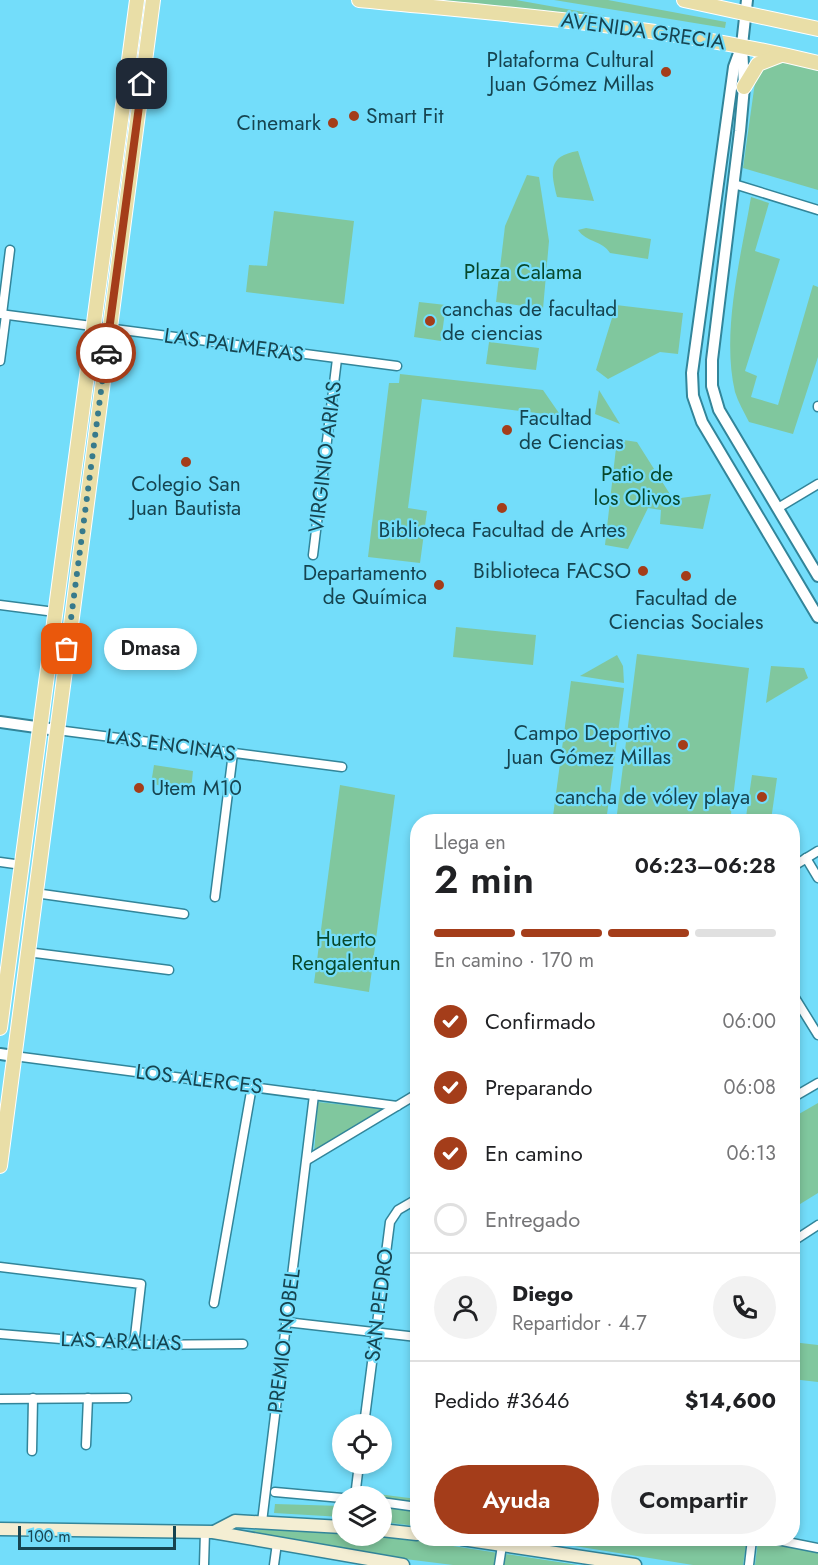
<!DOCTYPE html>
<html lang="es">
<head>
<meta charset="utf-8">
<style>
  :root { --surface:#fff; --page:#f2f2f2; --text:#202124; --muted:#757577; --line:#e0e0e0; --accent:#a43d1a }
  body { margin:0; font-family:Jost,sans-serif; background:var(--page); color:var(--text); height:100vh; display:flex; flex-direction:column; font-size:22px; white-space:nowrap }
  * { box-sizing:border-box; margin:0 }
  p { font-size:20px; color:var(--muted) }
  .icon { flex:none; width:33px; height:33px; fill:none; stroke:currentColor; stroke-width:2; stroke-linecap:round; stroke-linejoin:round }
  .map { position:relative; flex:1; overflow:hidden }
  .details { position:absolute; left:410px; top:814px; width:390px; height:732px; display:flex; flex-direction:column; background:var(--surface); border-radius:24px; box-shadow:0 3px 9px #0003 }
  .details>* { flex:none }
  .fabs { position:absolute; left:332px; top:1414px; display:grid; gap:12px }
  .fabs a { display:grid; place-items:center; width:60px; height:60px; border-radius:50%; background:var(--surface); box-shadow:0 3px 9px #0003; font-size:30px }
  .scale { position:absolute; left:18px; bottom:15px; width:158px; box-sizing:border-box; padding-left:6px; border:3px solid #164450; border-top:0; font-size:16px; line-height:21px; white-space:nowrap; color:#164450; -webkit-text-stroke:4px #73ddfa; paint-order:stroke }
  .pin { position:absolute; display:grid; place-items:center; width:51px; height:51px; color:#fff; margin:-26px; border-radius:12px; box-shadow:0 3px 9px #0006 }
  .courier { position:absolute; display:grid; place-items:center; width:60px; height:60px; margin:-30px; border:4px solid #a43d1a; border-radius:50%; background:#fff; color:#222; box-shadow:0 2px 8px #0007 }
  .bubble { position:absolute; height:42px; border-radius:21px; background:var(--surface); box-shadow:0 3px 9px #0003; font-size:20px; font-weight:600; line-height:42px; text-align:center }
  .head em { font-style:normal; font-weight:600 }
  .head div { display:flex; flex-direction:column-reverse }
  .head { display:flex; align-items:center; justify-content:space-between; height:102px; padding:0 24px }
  h1 { font-size:39px; font-weight:600; line-height:45px }
  .bar { display:grid; grid-template-columns:repeat(4,1fr); gap:9px 6px; align-content:center; height:72px; padding:0 24px }
  .bar i { height:8px; border-radius:4px; background:var(--line) }
  .bar .active { background:var(--accent) }
  .bar p { grid-column:span 4 }
  .line { display:flex; align-items:center; gap:15px; padding:0 24px; border-top:2px solid var(--line) }
  .line div { flex:1 }
  .round { display:grid; place-items:center; flex:none; width:63px; height:63px; border-radius:32px; background:var(--page) }
  ol { padding:0 24px; list-style:none }
  li { display:flex; align-items:center; gap:18px; height:66px }
  li p { margin-inline-start:auto }
  li .icon { padding:6px; border-radius:50%; background:var(--accent); color:#fff; stroke-width:4 }
  li:last-child { color:var(--muted) }
  li i { width:33px; height:33px; border:3px solid var(--line); border-radius:50% }
  .cta { display:flex; gap:12px; margin-top:auto; padding:12px 24px }
  .cta a { flex:1; height:69px; border-radius:36px; background:var(--accent); color:#fff; font-size:24px; font-weight:600; line-height:69px; text-align:center }
  .cta a+a { background:var(--page); color:var(--text) }
  .map>svg:first-child { display:block }
  .green { fill:#80c79e }
  .lines { fill:none; stroke-linecap:round; stroke-linejoin:round }
  .minor-casing { stroke:#32859a; stroke-width:11 }
  .tertiary-casing { stroke:#32859a; stroke-width:14 }
  .secondary-casing { stroke:#32859a; stroke-width:15 }
  .primary-casing { stroke:#fff; stroke-width:16 }
  .minor { stroke:#fff; stroke-width:8 }
  .tertiary { stroke:#fff; stroke-width:10 }
  .secondary { stroke:#f4eed3; stroke-width:12 }
  .primary { stroke:#e9dea7; stroke-width:14 }
  .done { stroke:#377a8c; stroke-width:6; stroke-dasharray:0 10.8 }
  .route { stroke:#a43d1a; stroke-width:8 }
  .poi-dot { fill:#a43d1a; stroke:#73ddfa; stroke-width:2 }
  .labels { text-anchor:middle; dominant-baseline:central; stroke-width:4.5; stroke-linejoin:round; paint-order:stroke }
  .street-label { font-size:21px; fill:#164450; stroke:#73ddfa }
  .poi-label { font-size:21px; fill:#164450; stroke:#73ddfa; text-anchor:end }
  .park-label { font-size:21px; fill:#07482c; stroke:#73ddfa }
</style>
</head>
<body>
<div class="map">
<svg width="818" height="1565" viewBox="0 0 818 1565">
  <rect width="100%" height="100%" fill="#73ddfa"/>
  <!-- green -->
  <g class="green">
    <polygon points="441,0 516,0 606,16 502,9"/>
    <polygon points="554,0 608,0 726,22 725,28"/>
    <polygon points="775,59 818,70 818,190 743,168 756,75"/>
    <path d="M 578,151 L 594,201 L 557,197 C 551,172 547,156 578,151 Z"/>
    <polygon points="527,175 539,177 549,241 543,309 496,302 505,226"/>
    <path d="M 751,197 L 769,203 L 755,251 L 780,259 L 745,371 L 757,376 L 751,397 L 778,405 L 813,285 L 818,287 L 818,357 L 793,434 L 749,422 C 744,412 738,402 735,392 C 721,332 741,257 751,197 Z"/>
    <polygon points="274,211 354,221 344,304 246,292 249,265 267,266"/>
    <path d="M 586,228 L 651,239 L 648,259 L 610,253 C 603,241 586,242 578,230 Z"/>
    <polygon points="419,302 446,305 441,341 414,337"/>
    <polygon points="616,305 683,313 678,354 660,352 608,379 596,370"/>
    <polygon points="489,342 539,348 536,370 486,364"/>
    <polygon points="400,374 543,390 561,416 422,399 408,508 427,511 420,563 368,557 389,383 399,383"/>
    <polygon points="599,390 620,424 595,414"/>
    <polygon points="617,439 637,442 673,499 711,494 703,529 660,524 661,510 648,508 628,549 605,545"/>
    <polygon points="456,627 536,635 533,665 453,657"/>
    <polygon points="637,654 749,668 730,822 616,822"/>
    <polygon points="617,655 623,666 624,683 580,676"/>
    <polygon points="771,666 804,668 808,678 766,703"/>
    <polygon points="571,681 624,688 606,822 553,816"/>
    <polygon points="154,765 193,771 191,790 151,784"/>
    <polygon points="752,775 777,778 771,820 746,817"/>
    <polygon points="340,785 395,795 369,992 314,983"/>
    <polygon points="318,1102 383,1109 314,1153"/>
    <polygon points="818,1103 818,1193 792,1209 792,1118"/>
    <polygon points="792,1342 818,1345 818,1382 792,1379"/>
    <polygon points="362,1492 417,1499 417,1526 381,1522 381,1497 362,1497"/>
    <polygon points="275,1504 342,1506 342,1517 274,1513"/>
    <polygon points="261,1530 342,1531 342,1536 381,1535 578,1565 453,1565 349,1552 223,1532"/>
    <polygon points="531,1539 747,1539 743,1565 693,1565"/>
    <polygon points="758,1540 818,1551 818,1565 755,1565"/>
  </g>
  <g class="lines">
    <!-- minor casing -->
    <g class="minor-casing">
      <g id="minor">
        <polyline points="734,184 818,210"/>
        <polyline points="0,314 397,366"/>
        <polyline points="2,314 10,250"/>
        <polyline points="0,361 6,315"/>
        <polyline points="818,407 818,406"/>
        <polyline points="778,508 818,484"/>
        <polyline points="313,555 337,359"/>
        <polyline points="0,605 55,612"/>
        <polyline points="57,730 342,767"/>
        <polyline points="806,858 818,878"/>
        <polyline points="0,862 22,865"/>
        <polyline points="792,867 818,851"/>
        <polyline points="35,893 184,914"/>
        <polyline points="215,897 233,753"/>
        <polyline points="27,952 169,970"/>
        <polyline points="792,993 818,1035"/>
        <polyline points="14,1056 397,1106"/>
        <polyline points="792,1098 818,1083"/>
        <polyline points="307,1160 417,1094"/>
        <polyline points="792,1242 818,1225"/>
        <polyline points="0,1267 141,1284 134,1345"/>
        <polyline points="214,1303 252,1086"/>
        <polyline points="286,1322 417,1337"/>
        <polyline points="0,1334 134,1345 243,1344"/>
        <polyline points="0,1399 127,1398"/>
        <polyline points="364,1425 390,1222 398,1210 417,1199"/>
        <polyline points="86,1445 88,1398"/>
        <polyline points="32,1451 33,1398"/>
        <polyline points="275,1492 342,1498"/>
        <polyline points="355,1497 359,1464"/>
        <polyline points="381,1502 417,1507"/>
        <polyline points="262,1522 314,1095"/>
        <polyline points="772,1539 818,1548"/>
        <polyline points="204,1565 205,1532"/>
        <polyline points="274,1565 277,1543"/>
        <polyline points="499,1565 503,1539"/>
        <polyline points="749,1565 752,1539"/>
      </g>
    </g>
    <!-- tertiary casing -->
    <g class="tertiary-casing">
      <g id="tertiary">
        <polyline points="747,0 742,45 744,87 740,131 712,360 712,386 719,410 818,576"/>
        <polyline points="742,45 734,67 692,373 693,396 702,422 818,617"/>
        <polyline points="0,722 57,730"/>
        <polyline points="0,1054 14,1056"/>
      </g>
    </g>
    <!-- secondary casing -->
    <g class="secondary-casing">
      <g id="secondary">
        <polyline points="0,1529 213,1532 403,1565"/>
        <polyline points="381,1530 417,1534"/>
        <polyline points="214,1532 235,1521 342,1527"/>
        <polyline points="462,1539 635,1565"/>
      </g>
    </g>
    <!-- primary casing -->
    <g class="primary-casing">
      <g id="primary">
        <path d="M 359,0 C 513,15 668,26 818,63"/>
        <polyline points="684,0 818,29"/>
        <polyline points="744,87 758,64 781,55"/>
        <polyline points="0,1028 137,0"/>
        <polyline points="0,1166 153,0"/>
      </g>
    </g>
    <!-- minor -->
    <use href="#minor" class="minor"/>
    <!-- tertiary -->
    <use href="#tertiary" class="tertiary"/>
    <!-- secondary -->
    <use href="#secondary" class="secondary"/>
    <!-- primary -->
    <use href="#primary" class="primary"/>
  </g>
  <g class="lines">
    <!-- done -->
    <polyline class="done" points="67,649 106,353"/>
    <!-- route -->
    <polyline class="route" points="106,353 142,84"/>
  </g>
  <!-- markers -->
  <g class="poi-dot">
    <circle cx="666" cy="72" r="6"/>
    <circle cx="354" cy="116" r="6"/>
    <circle cx="333" cy="123" r="6"/>
    <circle cx="430" cy="321" r="6"/>
    <circle cx="507" cy="430" r="6"/>
    <circle cx="186" cy="462" r="6"/>
    <circle cx="502" cy="508" r="6"/>
    <circle cx="643" cy="571" r="6"/>
    <circle cx="686" cy="576" r="6"/>
    <circle cx="439" cy="585" r="6"/>
    <circle cx="683" cy="745" r="6"/>
    <circle cx="139" cy="788" r="6"/>
    <circle cx="762" cy="797" r="6"/>
  </g>
  <g class="labels">
    <!-- street labels -->
    <g class="street-label">
      <text transform="translate(643 31) rotate(8)">AVENIDA GRECIA</text>
      <text transform="translate(234 345) rotate(8)">LAS PALMERAS</text>
      <text transform="translate(325 457) rotate(-83)">VIRGINIO ARIAS</text>
      <text transform="translate(171 745) rotate(8)">LAS ENCINAS</text>
      <text transform="translate(199 1079) rotate(7)">LOS ALERCES</text>
      <text transform="translate(379 1305) rotate(-83)">SAN PEDRO</text>
      <text transform="translate(121 1341) rotate(2)">LAS ARALIAS</text>
      <text transform="translate(284 1341) rotate(-83)">PREMIO NOBEL</text>
    </g>
    <!-- poi labels -->
    <g class="poi-label">
      <text x="654" y="60">Plataforma Cultural<tspan x="654" dy="24">Juan Gómez Millas</tspan></text>
      <text x="366" y="116" text-anchor="start">Smart Fit</text>
      <text x="321" y="123">Cinemark</text>
      <text x="442" y="309" text-anchor="start">canchas de facultad<tspan x="442" dy="24">de ciencias</tspan></text>
      <text x="519" y="418" text-anchor="start">Facultad<tspan x="519" dy="24">de Ciencias</tspan></text>
      <text x="186" y="484" text-anchor="middle">Colegio San<tspan x="186" dy="24">Juan Bautista</tspan></text>
      <text x="502" y="530" text-anchor="middle">Biblioteca Facultad de Artes</text>
      <text x="631" y="571">Biblioteca FACSO</text>
      <text x="427" y="573">Departamento<tspan x="427" dy="24">de Química</tspan></text>
      <text x="686" y="598" text-anchor="middle">Facultad de<tspan x="686" dy="24">Ciencias Sociales</tspan></text>
      <text x="671" y="733">Campo Deportivo<tspan x="671" dy="24">Juan Gómez Millas</tspan></text>
      <text x="151" y="788" text-anchor="start">Utem M10</text>
      <text x="750" y="797">cancha de vóley playa</text>
    </g>
    <!-- park labels -->
    <g class="park-label">
      <text x="523" y="272">Plaza Calama</text>
      <text x="637" y="474">Patio de<tspan x="637" dy="24">los Olivos</tspan></text>
      <text x="346" y="939">Huerto<tspan x="346" dy="24">Rengalentun</tspan></text>
    </g>
  </g>
</svg>
<div class="fabs">
<a><svg class="icon" aria-label="locate" viewBox="0 0 24 24"><circle cx="12" cy="12" r="6"/><path d="M12 2v4M12 18v4M2 12h4M18 12h4"/></svg></a>
<a><svg class="icon" aria-label="layers" viewBox="0 0 24 24"><path d="M12 4l9 5-9 5-9-5zM3 14l9 5 9-5"/></svg></a>
</div>
<div class="scale">100 m</div>
<div class="pin" style="left:67px;top:649px;background:#ea580c"><svg class="icon" aria-label="bag" viewBox="0 0 24 24"><path d="M5 8h14l-1 12H6zM9 8a3 3 0 0 1 6 0"/></svg></div>
<div class="pin" style="left:142px;top:84px;background:#1f2937"><svg class="icon" aria-label="home" viewBox="0 0 24 24"><path d="M3 11l9-7 9 7M6 9v11h12V9"/></svg></div>
<div class="courier" style="left:106px;top:353px"><svg class="icon" aria-label="car" viewBox="0 0 24 24"><path d="M5 17H2v-5l4-1 3-4h7l3 4 3 1v5h-3M9 17h6M6 11h13"/><circle cx="7" cy="17" r="2"/><circle cx="17" cy="17" r="2"/></svg></div>
<div class="bubble" style="left:104px;top:628px;width:93px">Dmasa</div>
<section class="details">
<div class="head"><div><h1>2 min</h1><p>Llega en</p></div><em>06:23–06:28</em></div>
<div class="bar"><i class="active"></i><i class="active"></i><i class="active"></i><i></i><p>En camino · 170 m</p></div>
<ol>
<li><svg class="icon" aria-label="check" viewBox="0 0 24 24"><path d="M5 12l5 5 9-10"/></svg>Confirmado<p>06:00</p></li>
<li><svg class="icon" aria-label="check" viewBox="0 0 24 24"><path d="M5 12l5 5 9-10"/></svg>Preparando<p>06:08</p></li>
<li><svg class="icon" aria-label="check" viewBox="0 0 24 24"><path d="M5 12l5 5 9-10"/></svg>En camino<p>06:13</p></li>
<li><i></i>Entregado</li>
</ol>
<div class="line" style="height:108px"><a class="round"><svg class="icon" aria-label="person" viewBox="0 0 24 24"><circle cx="12" cy="8" r="4"/><path d="M4 21q1-7 8-7t8 7"/></svg></a><div><b>Diego</b><p>Repartidor · 4.7</p></div><a class="round"><svg class="icon" aria-label="phone" viewBox="0 0 24 24"><path d="M5 4h4l2 5-3 2q2 4 5 5l2-3 5 2v4C11 20 4 13 5 4z"/></svg></a></div>
<div class="line" style="height:78px"><div>Pedido #3646</div><b>$14,600</b></div>
<div class="cta"><a>Ayuda</a><a>Compartir</a></div>
</section>
</div>
</body>
</html>
